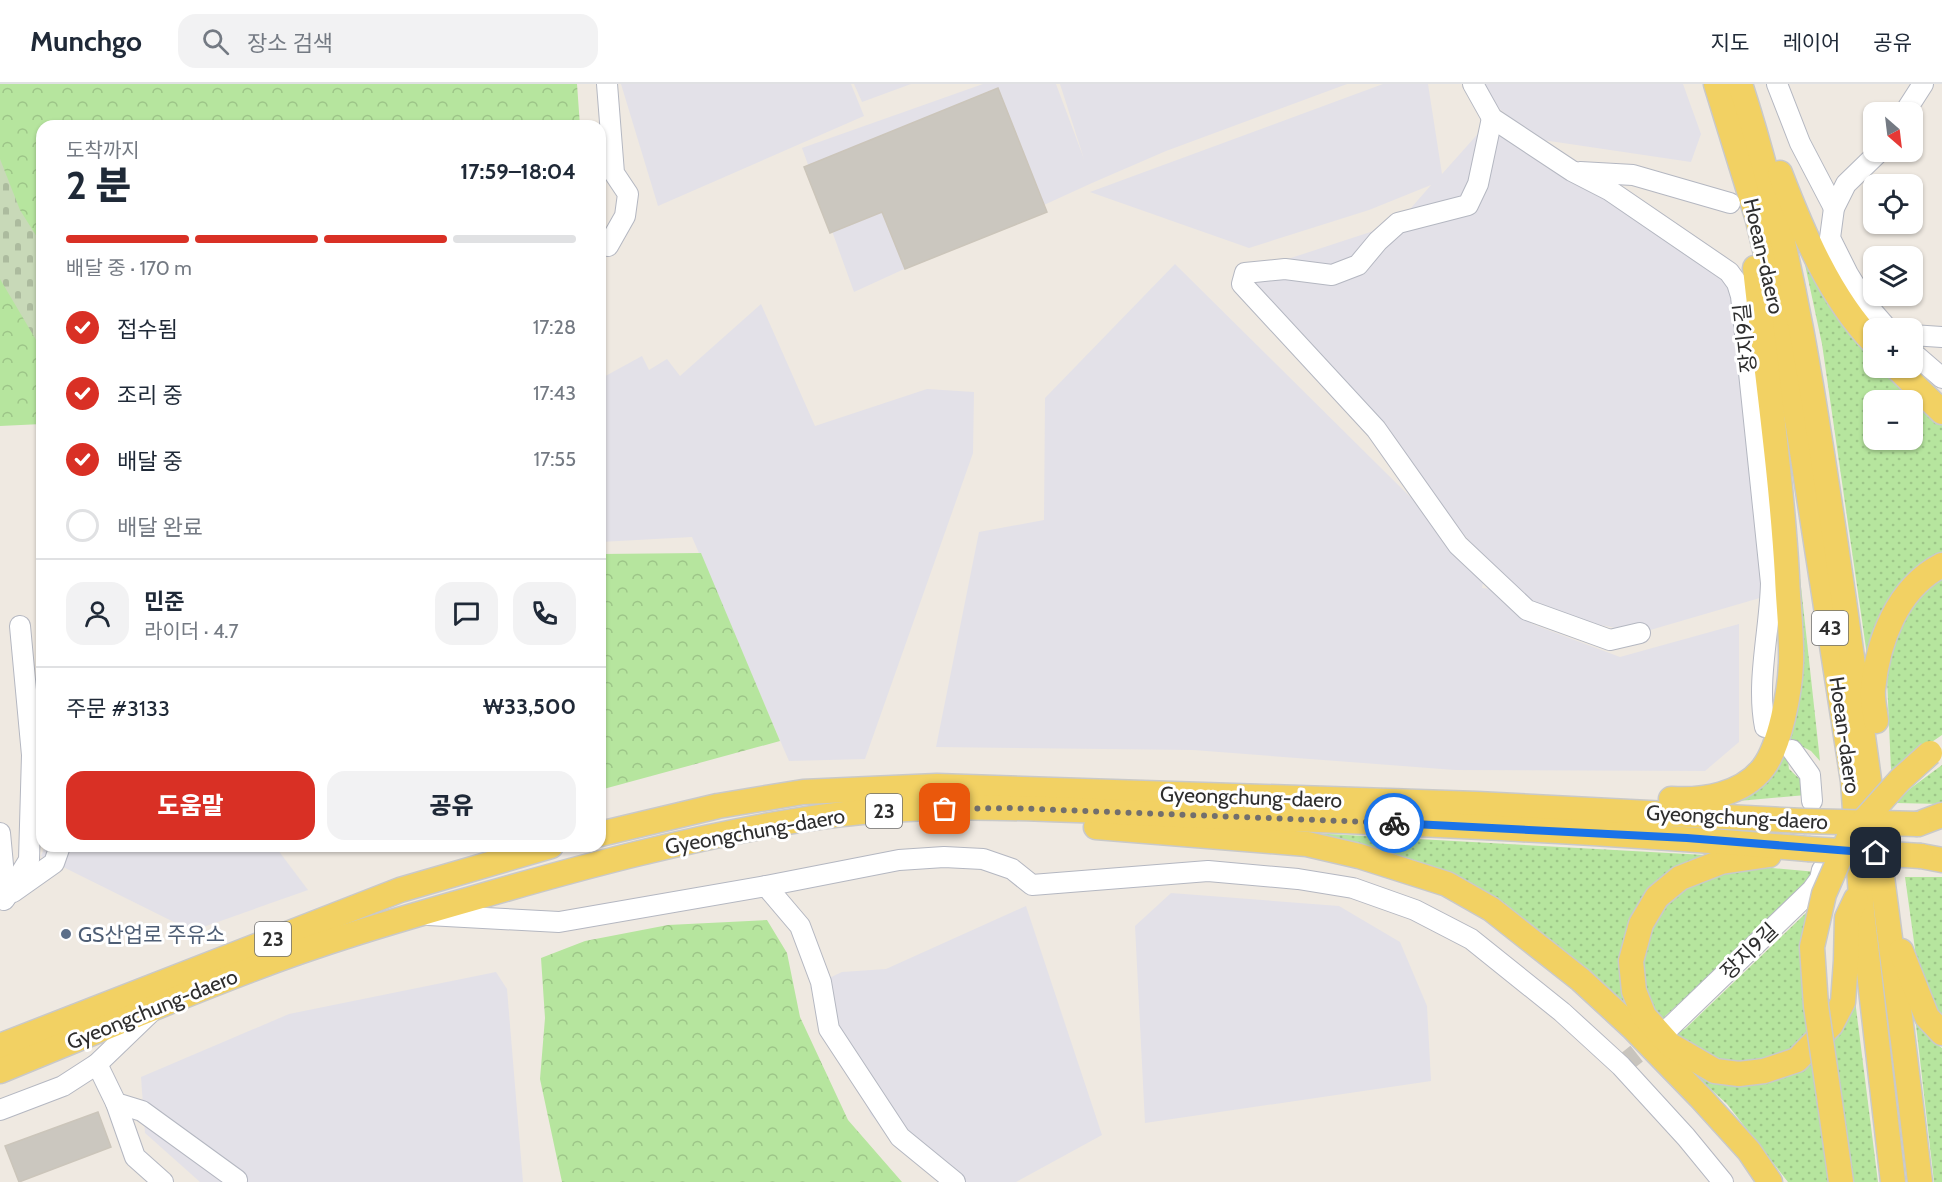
<!DOCTYPE html>
<html lang="ko">
<head>
<meta charset="utf-8">
<style>
  :root { --surface:#fff; --page:#f2f2f3; --text:#1f2937; --muted:#747a83; --line:#e0e1e3; --accent:#d93025 }
  body { margin:0; font-family:Cabin,"Noto Sans KR",sans-serif; background:var(--page); color:var(--text); height:100vh; display:flex; flex-direction:column; font-size:22px; white-space:nowrap }
  * { box-sizing:border-box; margin:0 }
  p { font-size:20px; color:var(--muted) }
  .icon { flex:none; width:33px; height:33px; fill:none; stroke:currentColor; stroke-width:2; stroke-linecap:round; stroke-linejoin:round }
  .map { position:relative; flex:1; overflow:hidden }
  .sheet { position:absolute; left:36px; top:36px; width:570px; height:732px; display:flex; flex-direction:column; background:var(--surface); border-radius:18px; box-shadow:0 2px 4px #0004 }
  .sheet>* { flex:none }
  .needle { width:39px; rotate:152deg }
  .fabs { position:absolute; left:1863px; top:18px; display:grid; gap:12px }
  .fabs a { display:grid; place-items:center; width:60px; height:60px; border-radius:12px; background:var(--surface); box-shadow:0 2px 4px #0004; font-size:30px }
  .pin { position:absolute; display:grid; place-items:center; width:51px; height:51px; color:#fff; margin:-26px; border-radius:12px; box-shadow:0 3px 9px #0006 }
  .courier { position:absolute; display:grid; place-items:center; width:60px; height:60px; margin:-30px; border:4px solid #1a73e8; border-radius:50%; background:#fff; color:#222; box-shadow:0 2px 8px #0007 }
  .overview em { font-style:normal; font-weight:800 }
  .overview div { display:flex; flex-direction:column-reverse }
  .overview { display:flex; align-items:center; justify-content:space-between; height:102px; padding:0 30px }
  h1 { font-size:39px; font-weight:800; line-height:45px }
  .bar { display:grid; grid-template-columns:repeat(4,1fr); gap:9px 6px; align-content:center; height:72px; padding:0 30px }
  .bar i { height:8px; border-radius:4px; background:var(--line) }
  .bar .selected { background:var(--accent) }
  .bar p { grid-column:span 4 }
  .line { display:flex; align-items:center; gap:15px; padding:0 30px; border-top:2px solid var(--line) }
  .line div { flex:1 }
  .round { display:grid; place-items:center; flex:none; width:63px; height:63px; border-radius:18px; background:var(--page) }
  ol { padding:0 30px; list-style:none }
  li { display:flex; align-items:center; gap:18px; height:66px }
  li p { margin-inline-start:auto }
  li .icon { padding:6px; border-radius:50%; background:var(--accent); color:#fff; stroke-width:4 }
  li:last-child { color:var(--muted) }
  li i { width:33px; height:33px; border:3px solid var(--line); border-radius:50% }
  .cta { display:flex; gap:12px; margin-top:auto; padding:12px 30px }
  .cta a { flex:1; height:69px; border-radius:18px; background:var(--accent); color:#fff; font-size:24px; font-weight:800; line-height:69px; text-align:center }
  .cta a+a { background:var(--page); color:var(--text) }
  header { display:flex; align-items:center; gap:36px; box-sizing:border-box; height:84px; padding:0 30px; background:var(--surface); border-bottom:2px solid var(--line) }
  header strong { font-size:28px }
  nav { display:flex; gap:33px; margin-inline-start:auto; font-size:21px }
  .search { width:420px; height:54px; background:var(--page); display:flex; align-items:center; gap:15px; box-sizing:border-box; padding:0 21px; border-radius:18px; color:var(--muted); font-size:22px }
  .map>svg:first-child { display:block }
  .industrial { fill:#e3e1e8 }
  .grass { fill:url(#grass-dots); fill-rule:evenodd }
  .forest { fill:url(#forest-crowns) }
  .cemetery { fill:url(#cemetery-stones) }
  .building { fill:#cbc7bf; stroke:#cbc5ba; stroke-width:1.5 }
  .lines { fill:none; stroke-linecap:round; stroke-linejoin:round }
  .minor-tunnel { stroke:#c8c4bd; stroke-width:20; stroke-dasharray:20 10; stroke-linecap:butt }
  .minor-casing { stroke:#b4b7c1; stroke-width:22 }
  .major-casing { stroke:#c9c9c9; stroke-width:27 }
  .minor { stroke:#fff; stroke-width:20 }
  .major { stroke:#f2d163; stroke-width:24 }
  .major-bridge-casing { stroke:#c9c9c9; stroke-width:27; stroke-linecap:butt }
  .major-bridge { stroke:#f2d163; stroke-width:24 }
  .done { stroke:#726f6d; stroke-width:6; stroke-dasharray:0 10.8 }
  .route { stroke:#1a73e8; stroke-width:8 }
  .service-dot { fill:#5c6f8a; stroke:#fff; stroke-width:2 }
  .labels { text-anchor:middle; dominant-baseline:central; stroke-width:6; stroke-linejoin:round; paint-order:stroke }
  .shield { fill:#fff; stroke:#6d6d6d; stroke-width:1.5 }
  .shield-label { font-size:20px; font-weight:bold; fill:#2e2e2e }
  .street-label { font-size:21px; fill:#2e2e2e; stroke:#fff }
  .service-label { font-size:21px; fill:#4e5e75; stroke:#fff; text-anchor:start }
</style>
</head>
<body>
<header>
<strong>Munchgo</strong>
<div class="search"><svg class="icon" aria-label="search" viewBox="0 0 24 24"><circle cx="10" cy="10" r="6"/><path d="M15 15l6 6"/></svg>장소 검색</div>
<nav><a>지도</a><a>레이어</a><a>공유</a></nav>
</header>
<div class="map">
<svg width="1942" height="1098" viewBox="0 0 1942 1098">
  <defs>
    <pattern id="grass-dots" width="8" height="8" patternUnits="userSpaceOnUse" patternTransform="scale(1.5)"><rect width="8" height="8" fill="#b6e59e"/><path d="M2 2h.1M6 6h.1" fill="none" stroke="#9dc588" stroke-width="1.8" stroke-linecap="round"/></pattern>
    <pattern id="forest-crowns" width="20" height="18" patternUnits="userSpaceOnUse" patternTransform="scale(1.5)"><rect width="20" height="18" fill="#b6e59e"/><path d="M2 6a3 3 0 1 1 6 0M12 15a3 3 0 1 1 6 0" fill="none" stroke="#9dc588"/></pattern>
    <pattern id="cemetery-stones" width="16" height="16" patternUnits="userSpaceOnUse" patternTransform="scale(1.5)"><rect width="16" height="16" fill="#c8d9b8"/><path d="M2 7V4a2 2 0 0 1 4 0v3zM10 15v-3a2 2 0 0 1 4 0v3z" fill="#acbb9e"/></pattern>
  </defs>
  <rect width="100%" height="100%" fill="#efe9e1"/>
  <!-- industrial -->
  <g class="industrial">
    <polygon points="621,0 851,0 864,32 658,122"/>
    <polygon points="854,0 911,0 862,18"/>
    <polygon points="983,0 1056,0 1084,75 1060,0 1347,0 1166,67 1092,99 854,208 802,64"/>
    <polygon points="1383,0 1428,0 1442,90 1492,34 1736,206 1770,511 1640,549 1527,526 1245,189 1398,139 1431,101 1369,126 1249,164 1090,108"/>
    <polygon points="1485,0 1683,0 1701,50 1691,78 1536,55 1490,17"/>
    <polygon points="1175,180 1485,487 1482,504 1492,505 1532,540 1620,573 1739,540 1739,658 1705,687 1455,686 1193,666 936,663 979,448 1044,436 1045,314"/>
    <polygon points="761,220 815,342 927,305 974,308 973,369 865,675 789,677 692,453 600,458 600,295 642,272 649,286 667,275 680,292"/>
    <polygon points="45,762 275,762 308,806 192,847 41,772"/>
    <polygon points="1171,809 1339,822 1400,858 1427,922 1431,997 1145,1039 1135,842"/>
    <polygon points="1026,822 1102,1051 1016,1098 939,1098 871,1031 810,903 842,888 886,885"/>
    <polygon points="496,888 507,905 523,1098 200,1098 145,1049 141,993 289,930"/>
  </g>
  <!-- grass -->
  <g class="grass">
    <path d="M 1803,171 L 1873,269 L 1874,284 L 1887,284 L 1942,335 L 1942,470 L 1868,578 L 1822,260 ZM 1874,316 L 1912,316 L 1912,356 L 1874,356 Z"/>
    <polygon points="1797,466 1820,677 1811,667 1797,660 1787,670 1789,685 1806,701 1806,711 1705,720 1769,693"/>
    <polygon points="1942,491 1942,651 1891,686 1886,572 1914,517"/>
    <polygon points="1942,681 1942,720 1895,719 1911,704"/>
    <polygon points="1239,745 1705,771 1677,784 1653,804 1635,934 1591,889 1503,818 1430,781"/>
    <polygon points="1749,782 1817,788 1814,798 1664,933 1666,939 1677,948 1685,945 1807,828 1803,872 1807,954 1786,972 1748,981 1716,974 1685,964 1648,918 1643,879 1654,827 1679,807 1713,790"/>
    <polygon points="1905,793 1942,793 1942,933 1929,917 1919,894"/>
    <polygon points="1855,916 1878,1098 1854,1098 1831,957"/>
    <polygon points="1915,932 1938,961 1942,964 1942,1098 1934,1098"/>
    <polygon points="1812,979 1832,1098 1788,1098 1727,1020 1692,988 1698,991 1783,993"/>
  </g>
  <!-- forest -->
  <g class="forest">
    <polygon points="0,0 577,0 580,42 42,42 42,340 0,342"/>
    <polygon points="701,469 780,657 600,706 600,470"/>
    <polygon points="767,836 787,869 800,933 848,1036 902,1098 562,1098 540,995 545,934 541,874 585,857 668,841"/>
  </g>
  <!-- cemetery -->
  <polygon class="cemetery" points="0,75 20,126 42,161 42,266 0,195"/>
  <!-- building -->
  <g class="building">
    <polygon points="998,4 1047,128 905,185 882,128 830,149 804,83"/>
    <polygon points="98,1028 111,1063 19,1098 5,1062"/>
  </g>
  <g class="lines">
    <!-- minor-tunnel -->
    <polyline class="minor-tunnel" points="1621,982 1660,951"/>
    <!-- minor casing -->
    <g class="minor-casing">
      <g id="minor">
        <polyline points="607,0 614,89 628,110 625,132 608,162"/>
        <path d="M 1473,0 L 1492,34 L 1572,87 L 1609,106 L 1729,188 L 1737,199 L 1741,212 L 1771,499 C 1770,546 1756,597 1765,643"/>
        <polyline points="1777,0 1800,59 1834,124"/>
        <polyline points="1905,28 1923,0"/>
        <polyline points="1492,34 1478,100 1468,121 1398,139 1378,157 1358,181 1332,191 1285,185 1245,189 1242,200 1376,345 1458,461 1527,526 1610,556 1640,549"/>
        <polyline points="1879,68 1846,100 1834,124 1830,154 1848,190 1867,221 1887,244"/>
        <polyline points="1580,88 1633,91 1730,119"/>
        <polyline points="1912,251 1942,253"/>
        <polyline points="1912,268 1942,294"/>
        <polyline points="1792,666 1810,691 1812,717"/>
        <polyline points="0,749 6,813 4,816"/>
        <polyline points="766,802 899,776 944,773 983,775 1012,785 1032,801 1208,787 1298,795 1353,804 1415,826 1471,855 1562,928 1621,982 1686,1053 1723,1098"/>
        <polyline points="13,808 54,779 60,762"/>
        <polyline points="6,813 29,776 32,671 20,542"/>
        <polyline points="428,831 559,838 766,802 800,842 821,898 829,945 900,1053 955,1098"/>
        <polyline points="1669,944 1812,806 1820,795 1822,786"/>
        <polyline points="97,980 116,1019 142,1027 237,1096"/>
        <polyline points="116,1019 135,1073 163,1098"/>
        <polyline points="0,1026 63,1002 97,980 151,928"/>
      </g>
    </g>
    <!-- major casing -->
    <g class="major-casing">
      <g id="major">
        <polyline points="1716,0 1758,136 1768,178 1798,342 1853,697 1862,827 1893,1098"/>
        <path d="M 1740,0 C 1794,165 1818,338 1843,510 C 1871,705 1897,901 1920,1098"/>
        <path d="M 1780,89 C 1802,146 1830,214 1874,259"/>
        <polyline points="1897,284 1942,328"/>
        <path d="M 1876,637 C 1875,627 1872,615 1873,605 C 1878,557 1897,504 1942,481"/>
        <path d="M 1671,715 C 1703,717 1742,711 1763,684 C 1780,662 1790,607 1791,579 C 1792,551 1788,521 1787,492 C 1781,389 1766,286 1755,184"/>
        <polyline points="1918,740 1942,731"/>
        <polyline points="1096,743 1307,760 1359,772 1447,800 1491,825 1581,896 1633,944 1700,1013 1749,1067 1770,1098"/>
        <polyline points="600,750 718,722 803,708 937,702 1477,720 1804,737"/>
        <polyline points="1769,771 1721,778 1680,794 1657,813 1641,840 1631,877 1634,907 1644,932 1670,961 1715,987 1739,990 1764,987 1797,976 1831,941 1843,918 1846,877 1847,834 1856,815"/>
        <polyline points="1921,772 1942,776"/>
        <polyline points="1901,867 1927,933 1942,949"/>
        <polyline points="0,962 400,806 551,762"/>
        <path d="M 0,987 C 83,953 166,918 250,886 C 322,858 397,836 471,815 C 581,783 692,753 806,735 C 936,714 1074,727 1205,732 C 1406,739 1607,747 1808,765"/>
        <polyline points="1830,1019 1841,1098"/>
      </g>
    </g>
    <!-- minor -->
    <use href="#minor" class="minor"/>
    <!-- major -->
    <use href="#major" class="major"/>
    <!-- major-bridge casing -->
    <g class="major-bridge-casing">
      <g id="major-bridge">
        <polyline points="1804,737 1918,740"/>
        <polyline points="1808,765 1921,772"/>
        <polyline points="1830,1019 1816,922 1812,863 1824,810 1849,753 1900,696 1930,669"/>
      </g>
    </g>
    <!-- major-bridge -->
    <use href="#major-bridge" class="major-bridge"/>
  </g>
  <g class="lines">
    <!-- done -->
    <polyline class="done" points="945,725 1009,724 1394,739"/>
    <!-- route -->
    <polyline class="route" points="1394,739 1687,754 1876,769"/>
  </g>
  <!-- markers -->
  <circle class="service-dot" cx="66" cy="850" r="6"/>
  <g class="labels">
    <!-- shield labels -->
    <g class="shield">
      <rect x="1812" y="527" width="36" height="34" rx="4.5"/>
      <rect x="866" y="710" width="36" height="34" rx="4.5"/>
      <rect x="255" y="838" width="36" height="34" rx="4.5"/>
    </g>
    <g class="shield-label">
      <text x="1830" y="544">43</text>
      <text x="884" y="727">23</text>
      <text x="273" y="855">23</text>
    </g>
    <!-- street labels -->
    <g class="street-label">
      <text transform="translate(1764 172) rotate(77)">Hoean-daero</text>
      <text transform="translate(1745 254) rotate(-96)">장지9길</text>
      <text transform="translate(1845 651) rotate(82)">Hoean-daero</text>
      <text transform="translate(1251 713) rotate(2)">Gyeongchung-daero</text>
      <text transform="translate(1737 733) rotate(3)">Gyeongchung-daero</text>
      <text transform="translate(755 747) rotate(-10)">Gyeongchung-daero</text>
      <text transform="translate(1749 867) rotate(-44)">장지9길</text>
      <text transform="translate(152 925) rotate(-22)">Gyeongchung-daero</text>
    </g>
    <!-- service labels -->
    <g class="service-label">
      <text x="78" y="850">GS산업로 주유소</text>
    </g>
  </g>
</svg>
<div class="fabs">
<a><svg class="needle" viewBox="-14 -14 28 28"><path d="M0-13l5 13h-10z" fill="#e53935"/><path d="M0 13l5-13h-10z" fill="#747a83"/></svg></a>
<a><svg class="icon" aria-label="locate" viewBox="0 0 24 24"><circle cx="12" cy="12" r="6"/><path d="M12 2v4M12 18v4M2 12h4M18 12h4"/></svg></a>
<a><svg class="icon" aria-label="layers" viewBox="0 0 24 24"><path d="M12 4l9 5-9 5-9-5zM3 14l9 5 9-5"/></svg></a>
<a>+</a>
<a>−</a>
</div>
<div class="pin" style="left:945px;top:725px;background:#ea580c"><svg class="icon" aria-label="bag" viewBox="0 0 24 24"><path d="M5 8h14l-1 12H6zM9 8a3 3 0 0 1 6 0"/></svg></div>
<div class="pin" style="left:1876px;top:769px;background:#1f2937"><svg class="icon" aria-label="home" viewBox="0 0 24 24"><path d="M3 11l9-7 9 7M6 9v11h12V9"/></svg></div>
<div class="courier" style="left:1394px;top:739px"><svg class="icon" aria-label="bike" viewBox="0 0 24 24"><circle cx="6" cy="16" r="4"/><circle cx="18" cy="16" r="4"/><path d="M6 16l4-8h5l3 8M10 8l3 8H6M13 5h3"/></svg></div>
<section class="sheet">
<div class="overview"><div><h1>2 분</h1><p>도착까지</p></div><em>17:59–18:04</em></div>
<div class="bar"><i class="selected"></i><i class="selected"></i><i class="selected"></i><i></i><p>배달 중 · 170 m</p></div>
<ol>
<li><svg class="icon" aria-label="check" viewBox="0 0 24 24"><path d="M5 12l5 5 9-10"/></svg>접수됨<p>17:28</p></li>
<li><svg class="icon" aria-label="check" viewBox="0 0 24 24"><path d="M5 12l5 5 9-10"/></svg>조리 중<p>17:43</p></li>
<li><svg class="icon" aria-label="check" viewBox="0 0 24 24"><path d="M5 12l5 5 9-10"/></svg>배달 중<p>17:55</p></li>
<li><i></i>배달 완료</li>
</ol>
<div class="line" style="height:108px"><a class="round"><svg class="icon" aria-label="person" viewBox="0 0 24 24"><circle cx="12" cy="8" r="4"/><path d="M4 21q1-7 8-7t8 7"/></svg></a><div><b>민준</b><p>라이더 · 4.7</p></div><a class="round"><svg class="icon" aria-label="chat" viewBox="0 0 24 24"><path d="M4 5h16v11H9l-5 4z"/></svg></a><a class="round"><svg class="icon" aria-label="phone" viewBox="0 0 24 24"><path d="M5 4h4l2 5-3 2q2 4 5 5l2-3 5 2v4C11 20 4 13 5 4z"/></svg></a></div>
<div class="line" style="height:78px"><div>주문 #3133</div><b>₩33,500</b></div>
<div class="cta"><a>도움말</a><a>공유</a></div>
</section>
</div>
</body>
</html>
